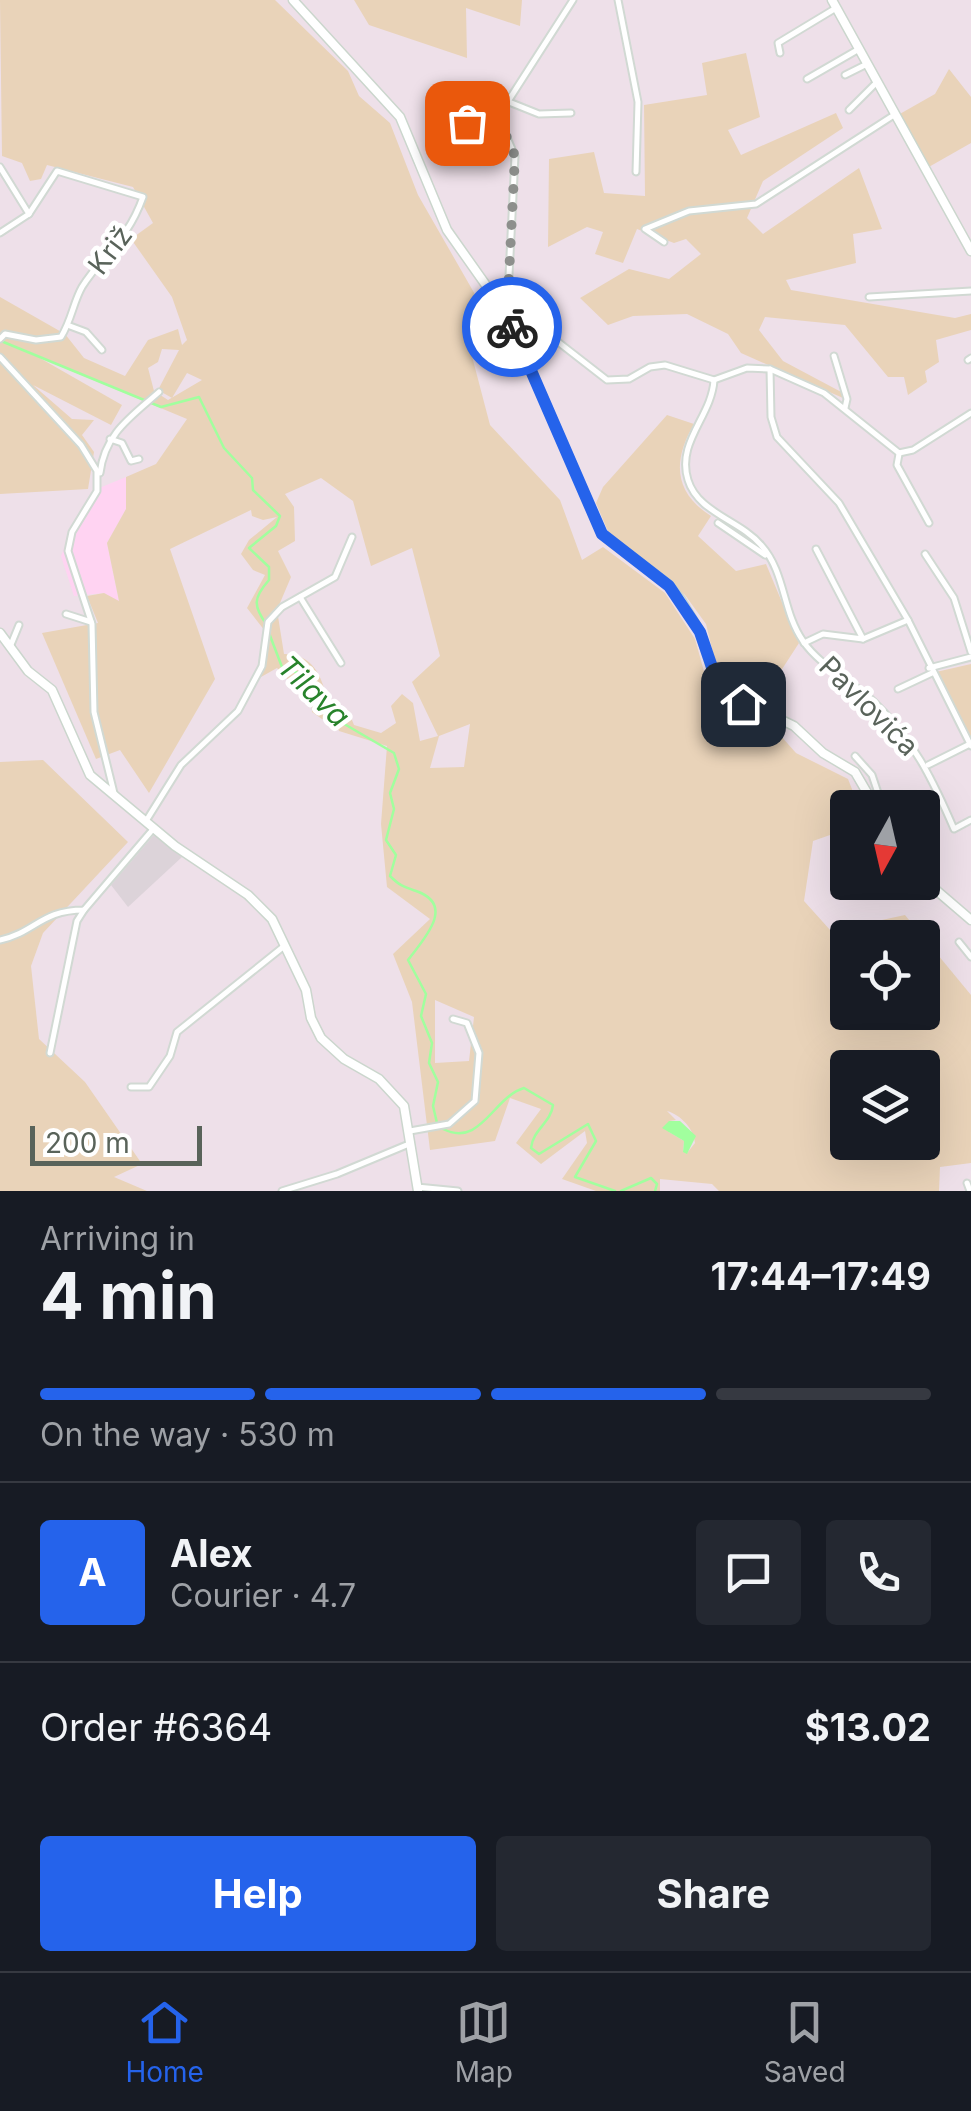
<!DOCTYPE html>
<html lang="en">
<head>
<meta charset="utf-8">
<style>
  :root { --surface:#171b24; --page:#242831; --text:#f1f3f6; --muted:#9ea1a6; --line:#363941; --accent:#2563eb }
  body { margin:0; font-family:Inter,sans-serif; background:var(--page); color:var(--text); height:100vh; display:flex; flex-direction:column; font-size:38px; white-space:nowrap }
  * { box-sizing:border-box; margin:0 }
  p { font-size:32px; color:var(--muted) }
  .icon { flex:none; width:55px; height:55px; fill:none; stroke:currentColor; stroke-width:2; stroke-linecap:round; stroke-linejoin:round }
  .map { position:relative; height:1191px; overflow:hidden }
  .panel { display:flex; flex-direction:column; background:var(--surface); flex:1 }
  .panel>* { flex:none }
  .needle { width:65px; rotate:188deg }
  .buttons { position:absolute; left:830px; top:790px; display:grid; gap:20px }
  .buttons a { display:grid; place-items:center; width:110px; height:110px; border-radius:10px; background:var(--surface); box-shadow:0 10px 40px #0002; font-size:50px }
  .scale { position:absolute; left:30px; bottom:25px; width:172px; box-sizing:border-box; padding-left:10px; border:5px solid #59635a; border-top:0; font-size:28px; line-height:35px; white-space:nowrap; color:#59635a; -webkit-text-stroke:8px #fff; paint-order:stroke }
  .pin { position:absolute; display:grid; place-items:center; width:85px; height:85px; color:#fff; margin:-42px; border-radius:20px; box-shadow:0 5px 15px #0006 }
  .courier { position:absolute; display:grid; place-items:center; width:100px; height:100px; margin:-50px; border:8px solid #2563eb; border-radius:50%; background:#fff; color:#222; box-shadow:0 2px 12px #0007 }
  .headline em { font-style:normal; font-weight:700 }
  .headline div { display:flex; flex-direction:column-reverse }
  .headline { display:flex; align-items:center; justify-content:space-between; height:170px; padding:0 40px }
  h1 { font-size:65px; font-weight:700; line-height:75px }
  .bar { display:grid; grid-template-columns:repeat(4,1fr); gap:15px 10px; align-content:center; height:120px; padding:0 40px }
  .bar i { height:12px; border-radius:8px; background:var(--line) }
  .bar .current { background:var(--accent) }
  .bar p { grid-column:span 4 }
  .line { display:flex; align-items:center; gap:25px; padding:0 40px; border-top:2px solid var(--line) }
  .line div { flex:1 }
  .round { display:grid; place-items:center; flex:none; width:105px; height:105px; border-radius:10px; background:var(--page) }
  .primary-button { display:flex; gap:20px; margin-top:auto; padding:20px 40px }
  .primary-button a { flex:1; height:115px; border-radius:10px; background:var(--accent); color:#fff; font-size:40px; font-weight:700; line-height:115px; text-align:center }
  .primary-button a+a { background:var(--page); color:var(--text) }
  .dock { display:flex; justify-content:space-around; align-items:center; height:140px; border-top:2px solid var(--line); background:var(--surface); font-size:28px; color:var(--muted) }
  .dock a { display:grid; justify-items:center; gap:5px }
  .dock .current { color:var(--accent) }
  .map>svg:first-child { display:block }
  .commercial { fill:#ffd3f2 }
  .industrial { fill:#dcd3d9 }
  .green { fill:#e9d3b9; fill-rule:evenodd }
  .water { fill:#a1ff9e }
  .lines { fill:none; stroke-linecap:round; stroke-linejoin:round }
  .stream { stroke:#a1ff9e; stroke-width:2.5 }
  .street-casing { stroke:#d1d9d3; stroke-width:9 }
  .secondary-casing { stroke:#cbd6cd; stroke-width:11 }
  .street { stroke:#fff; stroke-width:5 }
  .secondary { stroke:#fff; stroke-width:8 }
  .done { stroke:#8d8f8c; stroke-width:10; stroke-dasharray:0 18 }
  .route { stroke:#2563eb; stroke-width:12 }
  .labels { text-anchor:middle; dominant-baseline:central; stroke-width:9; stroke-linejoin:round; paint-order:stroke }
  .street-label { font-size:28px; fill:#59635a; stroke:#fff }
  .water-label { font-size:30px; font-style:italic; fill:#27832b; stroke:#fff }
</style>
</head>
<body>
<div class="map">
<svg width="971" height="1191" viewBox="0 0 971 1191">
  <rect width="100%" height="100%" fill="#eee0e9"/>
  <!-- commercial -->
  <polygon class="commercial" points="126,477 126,509 107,543 119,602 104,593 74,596 61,556 74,522 92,491"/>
  <!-- industrial -->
  <polygon class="industrial" points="154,835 182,857 128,907 111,885"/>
  <!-- green -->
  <g class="green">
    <path d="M 0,0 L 275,0 L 348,71 L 359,96 L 390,123 L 418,195 L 496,331 L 468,341 L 490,425 L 560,500 L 582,560 L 603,547 L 665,593 L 695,639 L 707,682 L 735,711 L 780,735 L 796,753 L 848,779 L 859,807 L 848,808 L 847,829 L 813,841 L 804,901 L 831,931 L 905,915 L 971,995 L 971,1163 L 940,1167 L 939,1191 L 719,1191 L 712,1184 L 660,1179 L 660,1191 L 596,1191 L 562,1179 L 587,1143 L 585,1131 L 541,1164 L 516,1143 L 541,1109 L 510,1098 L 495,1141 L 430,1150 L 412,1002 L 393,954 L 430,919 L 387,887 L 381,824 L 387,746 L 339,731 L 334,718 L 322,719 L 312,712 L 311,683 L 293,685 L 277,668 L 261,677 L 265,631 L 247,608 L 265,575 L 253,570 L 241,554 L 249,540 L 277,517 L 263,520 L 252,516 L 251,510 L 170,549 L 215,679 L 149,793 L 120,750 L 96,759 L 42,633 L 98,623 L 87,596 L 104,593 L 119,601 L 107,543 L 126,509 L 126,477 L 156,464 L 187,419 L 38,357 L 122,405 L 111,425 L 33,385 L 72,419 L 94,420 L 82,435 L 94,452 L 88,489 L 0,494 L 0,297 L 65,334 L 84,358 L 125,376 L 148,340 L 178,329 L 182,345 L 187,340 L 172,297 L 131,239 L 153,223 L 133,187 L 47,165 L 41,179 L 30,181 L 22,163 L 2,156 ZM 162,349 L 179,350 L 158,390 L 172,398 L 187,373 L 202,380 L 168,400 L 154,391 L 148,368 L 158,362 ZM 321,478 L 353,501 L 371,566 L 412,548 L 440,656 L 412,682 L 438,736 L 420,741 L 413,703 L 402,694 L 391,706 L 396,723 L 381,733 L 354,725 L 348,710 L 328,701 C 321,675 313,654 284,654 L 277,610 L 291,577 L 278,551 L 295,541 L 294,507 L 285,494 ZM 470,724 L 464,767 L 430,768 L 439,736 ZM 848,938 L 922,938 L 922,1012 L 848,1012 ZM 435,1000 L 474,1017 L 469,1061 L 435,1063 ZM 848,1068 L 922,1068 L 922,1142 L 848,1142 ZM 667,1111 C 681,1115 694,1129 695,1143 L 687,1153 L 683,1151 L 684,1141 L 669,1132 L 669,1121 L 676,1120 Z"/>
    <polygon points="354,0 522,0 520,26 466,8 467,58 369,25"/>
    <polygon points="746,53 760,117 728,130 741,155 836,113 843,128 763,181 747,218 763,234 859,168 882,229 853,234 856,263 786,280 791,290 955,318 971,314 971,330 936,340 939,362 925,371 927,382 908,395 904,377 888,377 845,325 765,317 759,330 783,361 845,394 843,398 741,353 728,334 687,314 633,316 608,325 580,298 629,269 669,279 701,254 686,239 674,243 637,229 623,263 595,254 603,232 587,227 548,247 549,159 594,152 604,193 645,196 644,105 707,95 702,63"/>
    <polygon points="949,69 971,97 971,143 927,168 898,115 935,94"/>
    <path d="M 667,415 L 694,424 C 673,460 673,492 711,516 L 698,536 L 736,571 L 766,564 L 799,643 L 760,703 L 716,665 L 706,624 L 685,595 L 610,536 L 596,503 L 603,487 Z"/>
    <polygon points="971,664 971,740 936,672"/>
    <polygon points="43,760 128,842 43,933 31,966 39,1039 85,1082 142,1164 114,1177 147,1191 0,1191 0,762"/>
  </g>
  <!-- water -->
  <polygon class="water" points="669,1121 680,1121 696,1136 687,1154 683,1152 684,1141 662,1128"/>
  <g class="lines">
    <!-- stream -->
    <g class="stream">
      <path d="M 1,341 L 161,407 L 199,397 L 224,448 L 252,478 L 253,490 L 280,516 L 276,526 L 249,548 L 269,567 L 269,580 C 253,598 253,606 267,625"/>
      <path d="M 269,633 L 282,667 L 306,676 L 314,699 L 332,708 L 334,718 L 394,753 L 399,769 L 390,793 L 394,809 L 386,840 L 396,855 L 390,876 C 400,886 404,887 416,891 C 457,905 423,940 408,960 L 426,994 L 421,1016 L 432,1043 L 429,1063 L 438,1082 L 433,1106 L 437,1123"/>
      <path d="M 443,1129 C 481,1148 493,1097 524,1088 L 553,1105 C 551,1123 533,1129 531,1148 L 539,1154 L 588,1124 L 596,1141 L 575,1177 L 615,1191"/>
      <polyline points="621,1191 651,1178 657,1184 655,1191"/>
    </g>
    <!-- street casing -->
    <g class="street-casing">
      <g id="street">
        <polyline points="618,0 638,102 636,172"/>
        <polyline points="780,53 778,43 836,8"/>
        <polyline points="845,75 867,64"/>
        <polyline points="807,79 859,49"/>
        <polyline points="509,102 539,114 571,113"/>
        <polyline points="849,110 877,82"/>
        <polyline points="498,117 515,156 507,315"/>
        <polyline points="467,123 486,123 498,117 573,0"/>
        <polyline points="0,167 29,214"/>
        <path d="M 0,233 L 29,214 L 57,171 L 143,197 C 127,242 104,252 82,287 C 73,303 72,319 61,337 L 36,340 L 5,334 L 0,339"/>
        <polyline points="664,242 645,229 689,211 756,204 894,115"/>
        <polyline points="869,297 971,291"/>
        <polyline points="497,313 535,324 607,380 629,379 650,367 665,365 714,380 747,368 770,369 824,393 899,453 913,450 971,413"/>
        <polyline points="70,326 86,332 102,350"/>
        <polyline points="834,356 847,399 845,408"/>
        <polyline points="0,357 81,445 97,471 97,491 72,532 68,551 92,624 94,712 115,797"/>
        <polyline points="968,360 971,358"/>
        <polyline points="770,369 771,417 777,437 839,503 908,620 971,746"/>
        <path d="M 714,380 C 712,416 676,442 688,480 C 698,513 740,520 761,545 C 786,573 782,611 803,641 C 818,664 852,682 873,701 C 913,739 932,778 954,829 L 971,820"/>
        <polyline points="110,439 122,443 131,461 139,459"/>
        <polyline points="899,454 897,465 929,523"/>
        <path d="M 100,473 C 105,433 131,417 159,392"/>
        <polyline points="718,523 765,555"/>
        <polyline points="816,549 863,639"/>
        <polyline points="925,554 954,598 971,652"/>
        <polyline points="300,597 341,663"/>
        <polyline points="66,614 91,622"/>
        <polyline points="804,643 823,634 863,639 908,620"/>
        <polyline points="10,647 19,625"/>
        <polyline points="929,668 971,657"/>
        <polyline points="898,689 932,673"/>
        <polyline points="855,756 872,775 883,808"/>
        <polyline points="928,765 970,744"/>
        <polyline points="146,821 181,765 238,711 262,666 268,622 282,607 335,577 352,537"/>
        <path d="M 0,940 C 36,932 41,910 84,910 L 154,828"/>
        <polyline points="959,942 971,957"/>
        <polyline points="50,1053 77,921 84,910"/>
        <polyline points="131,1087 149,1087 170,1056 177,1032 283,947"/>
        <polyline points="410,1131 449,1124 475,1101 479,1053 467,1023 453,1019"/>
        <polyline points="967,1183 970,1191"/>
        <polyline points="417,1187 458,1191"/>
        <polyline points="282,1191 337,1174 409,1144"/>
      </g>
    </g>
    <!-- secondary casing -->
    <g class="secondary-casing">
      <g id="secondary">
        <polyline points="293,0 400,117 447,230 507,315 602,534 669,585 681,600 700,632 713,673 732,696 794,726 823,753 855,772 876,808"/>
        <polyline points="832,0 971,251"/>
        <polyline points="0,633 28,671 52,690 90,775 175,846 248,895 272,919 306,990 311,1018 321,1038 344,1059 379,1079 404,1106 418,1191"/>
        <polyline points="922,878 971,920"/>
      </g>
    </g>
    <!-- street -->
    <use href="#street" class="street"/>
    <!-- secondary -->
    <use href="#secondary" class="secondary"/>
  </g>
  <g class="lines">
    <!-- done -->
    <polyline class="done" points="467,123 486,123 498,117 515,156 507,315 512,327"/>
    <!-- route -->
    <polyline class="route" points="512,327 602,534 669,586 700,632 714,673 743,704"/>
  </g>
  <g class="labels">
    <!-- street labels -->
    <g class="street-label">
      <text transform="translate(110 250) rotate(-53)">Križ</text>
      <text transform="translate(869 706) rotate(45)">Pavlovića</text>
    </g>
    <!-- water labels -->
    <g class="water-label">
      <text transform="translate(314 691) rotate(44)">Tilava</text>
    </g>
  </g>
</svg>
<div class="buttons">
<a><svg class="needle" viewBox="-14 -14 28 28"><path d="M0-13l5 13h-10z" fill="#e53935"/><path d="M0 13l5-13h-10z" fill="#9ea1a6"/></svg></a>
<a><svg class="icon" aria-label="locate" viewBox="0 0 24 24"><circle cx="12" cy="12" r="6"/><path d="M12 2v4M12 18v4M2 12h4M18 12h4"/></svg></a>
<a><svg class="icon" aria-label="layers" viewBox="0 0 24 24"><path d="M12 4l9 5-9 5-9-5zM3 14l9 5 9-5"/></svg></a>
</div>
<div class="scale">200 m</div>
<div class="pin" style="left:467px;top:123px;background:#ea580c"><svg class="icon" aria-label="bag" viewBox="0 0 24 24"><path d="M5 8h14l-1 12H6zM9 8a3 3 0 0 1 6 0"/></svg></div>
<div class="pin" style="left:743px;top:704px;background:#1f2937"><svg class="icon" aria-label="home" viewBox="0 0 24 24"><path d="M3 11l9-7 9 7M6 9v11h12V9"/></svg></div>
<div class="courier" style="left:512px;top:327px"><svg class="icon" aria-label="bike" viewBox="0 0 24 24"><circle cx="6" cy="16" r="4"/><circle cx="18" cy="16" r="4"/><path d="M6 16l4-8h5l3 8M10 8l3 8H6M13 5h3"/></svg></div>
</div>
<section class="panel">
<div class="headline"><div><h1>4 min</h1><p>Arriving in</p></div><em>17:44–17:49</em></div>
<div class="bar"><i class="current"></i><i class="current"></i><i class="current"></i><i></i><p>On the way · 530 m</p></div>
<div class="line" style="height:180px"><b class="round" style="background:var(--accent);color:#fff">A</b><div><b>Alex</b><p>Courier · 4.7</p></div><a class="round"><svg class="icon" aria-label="chat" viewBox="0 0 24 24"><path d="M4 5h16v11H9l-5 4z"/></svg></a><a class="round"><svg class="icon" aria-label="phone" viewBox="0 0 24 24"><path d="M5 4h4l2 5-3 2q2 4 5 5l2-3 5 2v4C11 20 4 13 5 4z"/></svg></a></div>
<div class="line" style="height:130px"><div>Order #6364</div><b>$13.02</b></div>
<div class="primary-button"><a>Help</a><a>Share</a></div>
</section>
<nav class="dock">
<a class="current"><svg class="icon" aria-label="home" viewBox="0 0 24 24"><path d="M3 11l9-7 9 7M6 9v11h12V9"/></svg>Home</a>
<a><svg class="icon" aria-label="map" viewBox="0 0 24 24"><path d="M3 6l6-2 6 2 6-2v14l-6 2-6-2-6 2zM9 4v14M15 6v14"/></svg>Map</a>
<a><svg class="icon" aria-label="saved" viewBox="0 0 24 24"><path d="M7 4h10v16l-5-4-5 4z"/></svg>Saved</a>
</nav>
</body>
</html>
